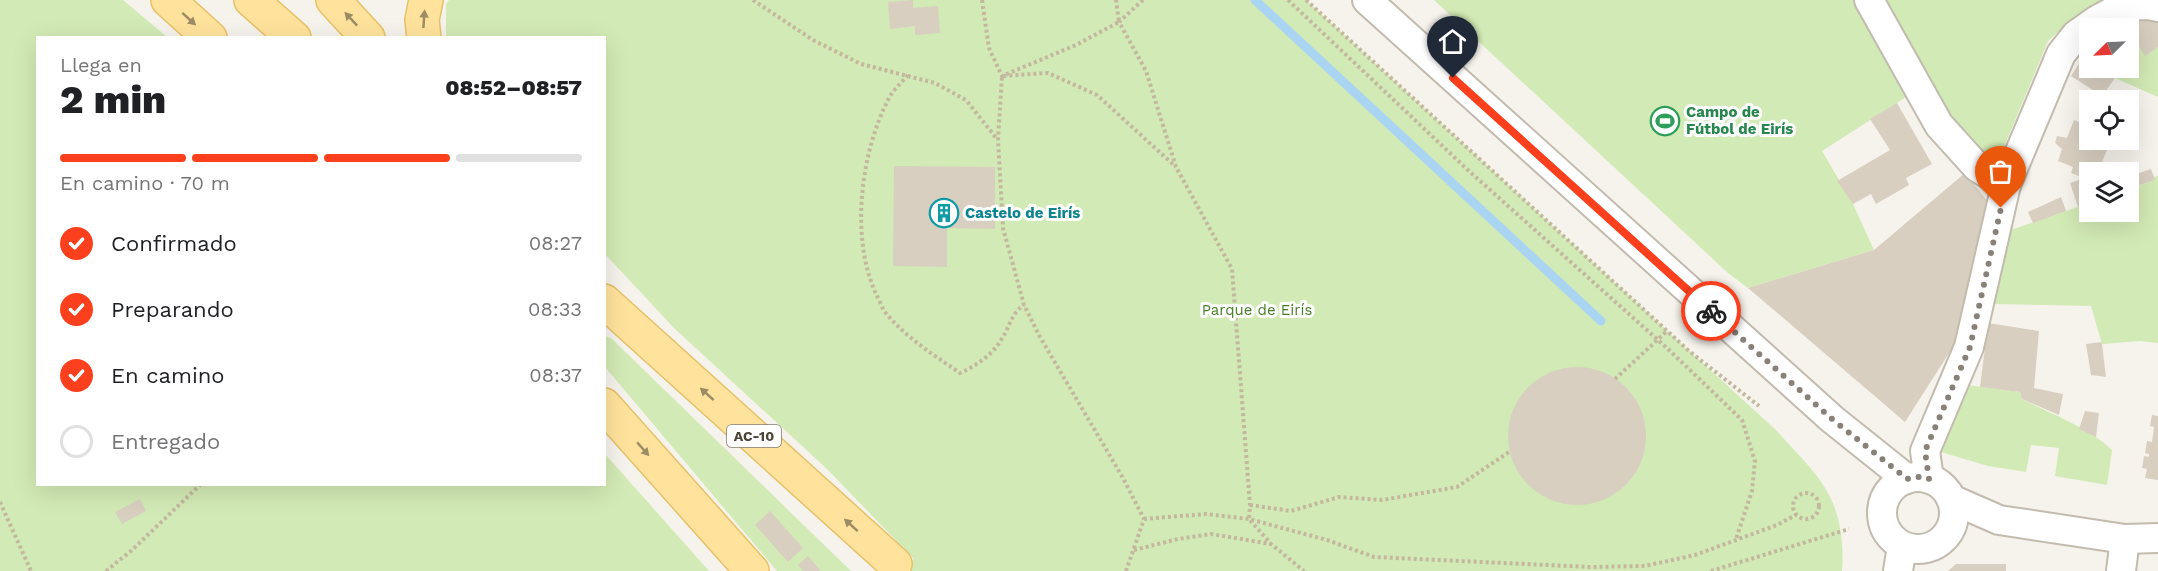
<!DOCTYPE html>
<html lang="es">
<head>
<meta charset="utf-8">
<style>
  :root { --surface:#fff; --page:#f6f6f6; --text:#202124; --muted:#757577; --line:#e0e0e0; --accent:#fc3f1d }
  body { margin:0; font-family:"Work Sans",sans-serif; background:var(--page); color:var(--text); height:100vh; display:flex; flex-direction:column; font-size:22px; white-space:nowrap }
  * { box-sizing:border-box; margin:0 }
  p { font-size:20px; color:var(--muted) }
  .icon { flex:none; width:33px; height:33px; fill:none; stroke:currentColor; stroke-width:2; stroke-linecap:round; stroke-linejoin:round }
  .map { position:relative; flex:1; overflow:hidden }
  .details { position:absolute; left:36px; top:36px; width:570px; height:450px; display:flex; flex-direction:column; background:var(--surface); border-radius:0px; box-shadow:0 6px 24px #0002 }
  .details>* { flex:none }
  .needle { width:39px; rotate:246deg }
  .fabs { position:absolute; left:2079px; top:18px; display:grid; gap:12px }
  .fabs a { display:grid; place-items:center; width:60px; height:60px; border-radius:0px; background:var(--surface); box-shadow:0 6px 24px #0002; font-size:30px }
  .pin { position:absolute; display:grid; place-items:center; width:51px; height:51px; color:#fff; margin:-62px -26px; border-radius:50% 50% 50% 0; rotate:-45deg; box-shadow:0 0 6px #0007 }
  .pin .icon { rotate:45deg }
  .courier { position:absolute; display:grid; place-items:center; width:60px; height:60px; margin:-30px; border:4px solid #fc3f1d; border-radius:50%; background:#fff; color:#222; box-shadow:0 2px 8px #0007 }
  .summary em { font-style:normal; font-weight:800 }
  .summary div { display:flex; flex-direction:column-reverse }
  .summary { display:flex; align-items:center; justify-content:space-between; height:102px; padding:0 24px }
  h1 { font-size:39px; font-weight:800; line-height:45px }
  .bar { display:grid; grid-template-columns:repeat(4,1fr); gap:9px 6px; align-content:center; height:72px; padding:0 24px }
  .bar i { height:8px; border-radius:4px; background:var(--line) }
  .bar .active { background:var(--accent) }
  .bar p { grid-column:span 4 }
  ol { padding:0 24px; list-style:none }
  li { display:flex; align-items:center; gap:18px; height:66px }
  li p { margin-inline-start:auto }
  li .icon { padding:6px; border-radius:50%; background:var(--accent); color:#fff; stroke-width:4 }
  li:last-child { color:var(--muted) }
  li i { width:33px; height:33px; border:3px solid var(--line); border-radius:50% }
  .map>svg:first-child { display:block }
  .green { fill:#d2eab5 }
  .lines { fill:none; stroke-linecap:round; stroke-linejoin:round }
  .stream { stroke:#a9d4f2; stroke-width:9 }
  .building { fill:#d8cfc1 }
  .minor-casing { stroke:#c2bbae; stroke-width:32 }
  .primary-casing { stroke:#e6c16a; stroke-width:36 }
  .path { stroke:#c4b79f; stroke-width:4; stroke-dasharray:3 3; stroke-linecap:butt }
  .minor { stroke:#fff; stroke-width:28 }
  .primary { stroke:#ffe39c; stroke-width:33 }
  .oneway { fill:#9c8c66 }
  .done { stroke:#878178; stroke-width:6; stroke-dasharray:0 10.8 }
  .route { stroke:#fc3f1d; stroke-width:8 }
  .labels { text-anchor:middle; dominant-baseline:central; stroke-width:6; stroke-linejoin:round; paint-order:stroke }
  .shield { fill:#fff; stroke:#817c74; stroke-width:1.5 }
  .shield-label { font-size:14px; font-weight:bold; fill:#4b4439 }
  .leisure-label { font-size:15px; font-weight:bold; fill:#27864d; stroke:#fff; text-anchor:start }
  .culture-label { font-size:15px; font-weight:bold; fill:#0d838f; stroke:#fff; text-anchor:start }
  .park-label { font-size:15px; fill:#4a7f2a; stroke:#fff }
</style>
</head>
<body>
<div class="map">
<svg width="2158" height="571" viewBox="0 0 2158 571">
  <rect width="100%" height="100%" fill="#f6f3ec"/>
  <!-- green -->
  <g class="green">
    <polygon points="0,0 123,0 167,37 38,38 38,484 604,484 605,454 709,571 0,571"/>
    <path d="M 449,0 L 1306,0 L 1777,431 C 1795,452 1819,473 1830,497 C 1841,519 1844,547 1842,571 L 902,571 L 914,559 L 826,468 L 674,328 L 605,254 L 604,38 L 446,37 L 446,4 Z"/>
    <polygon points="1434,0 2106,0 2073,18 2048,41 2001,154 1980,153 1928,83 1822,151 1853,204 1874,250 1748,288 1728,273"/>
    <polygon points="2158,17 2158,97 2115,78 2100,68 2128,68 2128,28 2114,28 2129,18"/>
    <polygon points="2158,176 2158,343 2140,341 2102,344 2091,306 1991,304 2005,232 2089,203 2090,212 2128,212 2129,189 2155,180 2154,177"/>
    <polygon points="604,335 612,339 851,571 777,571 605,367"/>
    <path d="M 1967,385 L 2020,392 L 2022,399 C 2051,414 2090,428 2112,450 L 2107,485 L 2055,476 L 2059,448 L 2031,445 L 2026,472 L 1988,466 L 1941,452 Z"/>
  </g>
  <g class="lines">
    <!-- stream -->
    <polyline class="stream" points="1255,0 1601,321"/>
  </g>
  <!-- building -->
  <g class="building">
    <polygon points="913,0 913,8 938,6 940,33 915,35 915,26 890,29 888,2"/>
    <polygon points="2158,17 2158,47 2145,56 2139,46 2128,54 2128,28 2114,28 2129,18"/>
    <polygon points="2090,46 2090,68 2109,68 2105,70 2115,78 2102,96 2071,76 2084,56 2079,53"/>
    <polygon points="1897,103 1932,164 1906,178 1909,185 1876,204 1871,194 1853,204 1837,181 1890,150 1870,119"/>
    <polygon points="2074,120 2090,126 2090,140 2111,140 2098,172 2090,172 2090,174 2083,172 2081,177 2071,173 2073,167 2058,161 2062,149 2055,143 2057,136 2067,138"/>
    <polygon points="2124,164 2127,172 2100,172"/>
    <polygon points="894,166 995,167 995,229 947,228 947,267 893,266"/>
    <polygon points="2151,169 2155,180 2128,189 2128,177"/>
    <polygon points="1965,173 1993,208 1958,339 1905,422 1748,288 1874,250"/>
    <polygon points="2090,176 2090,203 2078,207 2070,183"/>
    <polygon points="2061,197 2066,211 2033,223 2028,212"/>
    <polygon points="1988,323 2039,331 2034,388 2063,394 2059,415 2022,399 2020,392 1980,387"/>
    <polygon points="2101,342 2102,344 2106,377 2091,375 2086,344"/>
    <circle cx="1577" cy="436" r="69"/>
    <polygon points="2085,411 2099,413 2096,437 2079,429"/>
    <polygon points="2152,415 2158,416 2158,480 2145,478 2147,469 2142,468 2144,456 2149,457 2149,454 2145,453 2147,441 2152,442 2154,427 2150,426"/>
    <polygon points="140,499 146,511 122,524 115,512"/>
    <polygon points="770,511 803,548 788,562 755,525"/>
    <polygon points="808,556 821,571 803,571 798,565"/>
    <polygon points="1956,564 2006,564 2006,571 1948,571"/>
  </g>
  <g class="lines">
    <!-- minor casing -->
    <g class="minor-casing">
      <g id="minor">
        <polyline points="1367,0 1832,419 1907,479"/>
        <polyline points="1869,0 1939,125 1977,167 2006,185"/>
        <circle cx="1918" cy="513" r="36"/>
        <polyline points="1929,479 1925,451 1969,347 2006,185 2061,54 2076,35 2097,20 2123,6 2148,5 2158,7"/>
        <polyline points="1951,499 1999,520 2125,539 2158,538"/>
        <polyline points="1898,571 1902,546"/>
        <polyline points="2121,571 2125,539"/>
      </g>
    </g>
    <!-- primary casing -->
    <g class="primary-casing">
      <g id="primary">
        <polyline points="168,0 210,38"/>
        <polyline points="251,0 294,38"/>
        <polyline points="333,0 368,38"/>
        <polyline points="424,38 422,20 426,0"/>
        <polyline points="604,301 895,564"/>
        <polyline points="604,405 752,571"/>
      </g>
    </g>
    <!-- path -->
    <g class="path">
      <polyline points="753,0 813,40 861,64 935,83 966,100 997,139"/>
      <polyline points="982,0 989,48 1002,76 1076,45 1119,22 1116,0"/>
      <polyline points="1143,0 1119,22 1146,71 1176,167 1232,269 1250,505 1249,519 1271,544 1304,571"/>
      <polyline points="1288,0 1471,173 1666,347 1742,420 1755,461 1752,491 1736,539"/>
      <polyline points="1306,0 1689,351 1759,406"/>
      <path d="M 908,75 C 901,83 892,91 888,100 C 860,155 850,240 877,296 C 880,301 882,308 885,312 C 906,338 934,355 960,373 C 976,366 992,355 1001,340 C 1010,327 1011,313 1024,305"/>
      <polyline points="1615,379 1667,331"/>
      <circle cx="1806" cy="506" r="13"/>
      <polyline points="0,502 31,571"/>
      <polyline points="1250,505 1291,511 1339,497 1382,500 1457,487 1509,452"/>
      <polyline points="1144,519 1206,514 1249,519 1327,540 1374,557 1590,567 1645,566 1695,555 1777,525 1796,515"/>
      <polyline points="1134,550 1178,539 1211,534 1271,544"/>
      <polyline points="106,571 131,551 201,484"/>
      <polyline points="1126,571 1144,519 1123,478 1040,337 1024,305 1003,228 998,140 1002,76 1048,73 1097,95 1176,167"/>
      <polyline points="1711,571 1849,529"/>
    </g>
    <!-- minor -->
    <use href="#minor" class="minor"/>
    <!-- primary -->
    <use href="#primary" class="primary"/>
  </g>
  <!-- one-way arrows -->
  <defs><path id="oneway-solid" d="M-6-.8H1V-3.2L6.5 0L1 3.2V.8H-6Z" transform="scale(1.5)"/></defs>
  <g class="oneway">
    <use href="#oneway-solid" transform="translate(189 19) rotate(42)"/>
    <use href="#oneway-solid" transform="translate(351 19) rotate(-133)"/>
    <use href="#oneway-solid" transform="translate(424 19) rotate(-86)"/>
    <use href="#oneway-solid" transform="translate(707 394) rotate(-138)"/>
    <use href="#oneway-solid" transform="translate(643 449) rotate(49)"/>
    <use href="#oneway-solid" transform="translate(851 525) rotate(-138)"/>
  </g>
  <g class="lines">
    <!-- done -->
    <polyline class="done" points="1711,311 1832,419 1907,479 1918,477 1929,479 1925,451 1970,347 2001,208"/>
    <!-- route -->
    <polyline class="route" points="1453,78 1711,311"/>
  </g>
  <!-- icons -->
  <defs>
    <g id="stadium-ring" transform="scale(1.5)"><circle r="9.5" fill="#fff" stroke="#2e9e5b" stroke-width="1.5"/><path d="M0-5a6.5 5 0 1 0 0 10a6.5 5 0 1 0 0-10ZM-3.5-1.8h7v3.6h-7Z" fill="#2e9e5b"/></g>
    <g id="building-ring" transform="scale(1.5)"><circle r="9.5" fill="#fff" stroke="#0f9aa8" stroke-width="1.5"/><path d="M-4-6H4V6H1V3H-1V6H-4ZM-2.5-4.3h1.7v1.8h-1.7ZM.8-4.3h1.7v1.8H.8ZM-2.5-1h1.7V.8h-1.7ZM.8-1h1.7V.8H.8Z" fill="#0f9aa8"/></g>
  </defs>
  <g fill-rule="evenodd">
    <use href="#stadium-ring" x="1665" y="121"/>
    <use href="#building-ring" x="944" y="213"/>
  </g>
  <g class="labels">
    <!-- shield labels -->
    <rect class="shield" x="727" y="425" width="54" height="22" rx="4.5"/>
    <g class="shield-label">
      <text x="754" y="436">AC-10</text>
    </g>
    <!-- leisure labels -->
    <g class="leisure-label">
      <text x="1686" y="112">Campo de<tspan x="1686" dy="17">Fútbol de Eirís</tspan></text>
    </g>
    <!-- culture labels -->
    <g class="culture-label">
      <text x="965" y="213">Castelo de Eirís</text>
    </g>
    <!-- park labels -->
    <g class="park-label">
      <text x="1257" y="310">Parque de Eirís</text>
    </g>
  </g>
</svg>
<div class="fabs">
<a><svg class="needle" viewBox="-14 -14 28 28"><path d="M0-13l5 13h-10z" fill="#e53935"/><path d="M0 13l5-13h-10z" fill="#757577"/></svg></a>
<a><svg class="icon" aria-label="locate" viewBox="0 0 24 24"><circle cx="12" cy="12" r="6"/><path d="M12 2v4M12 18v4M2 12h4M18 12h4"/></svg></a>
<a><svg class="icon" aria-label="layers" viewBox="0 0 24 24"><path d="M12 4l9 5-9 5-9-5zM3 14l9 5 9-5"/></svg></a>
</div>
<div class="pin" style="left:2001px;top:208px;background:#ea580c"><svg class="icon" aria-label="bag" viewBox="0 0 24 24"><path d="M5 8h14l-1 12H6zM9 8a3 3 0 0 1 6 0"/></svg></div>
<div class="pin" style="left:1453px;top:78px;background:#1f2937"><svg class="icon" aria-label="home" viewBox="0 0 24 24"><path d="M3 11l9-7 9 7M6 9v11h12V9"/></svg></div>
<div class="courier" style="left:1711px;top:311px"><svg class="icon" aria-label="bike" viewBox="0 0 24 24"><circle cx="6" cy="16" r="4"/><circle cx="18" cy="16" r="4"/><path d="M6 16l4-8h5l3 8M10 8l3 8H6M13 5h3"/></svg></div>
<section class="details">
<div class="summary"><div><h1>2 min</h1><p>Llega en</p></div><em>08:52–08:57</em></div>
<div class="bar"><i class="active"></i><i class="active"></i><i class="active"></i><i></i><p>En camino · 70 m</p></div>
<ol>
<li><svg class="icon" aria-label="check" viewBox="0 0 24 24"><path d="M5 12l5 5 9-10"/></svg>Confirmado<p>08:27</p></li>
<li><svg class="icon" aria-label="check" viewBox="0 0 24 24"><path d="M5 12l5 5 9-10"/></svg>Preparando<p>08:33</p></li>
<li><svg class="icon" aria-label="check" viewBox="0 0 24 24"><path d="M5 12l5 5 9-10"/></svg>En camino<p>08:37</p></li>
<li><i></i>Entregado</li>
</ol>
</section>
</div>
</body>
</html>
